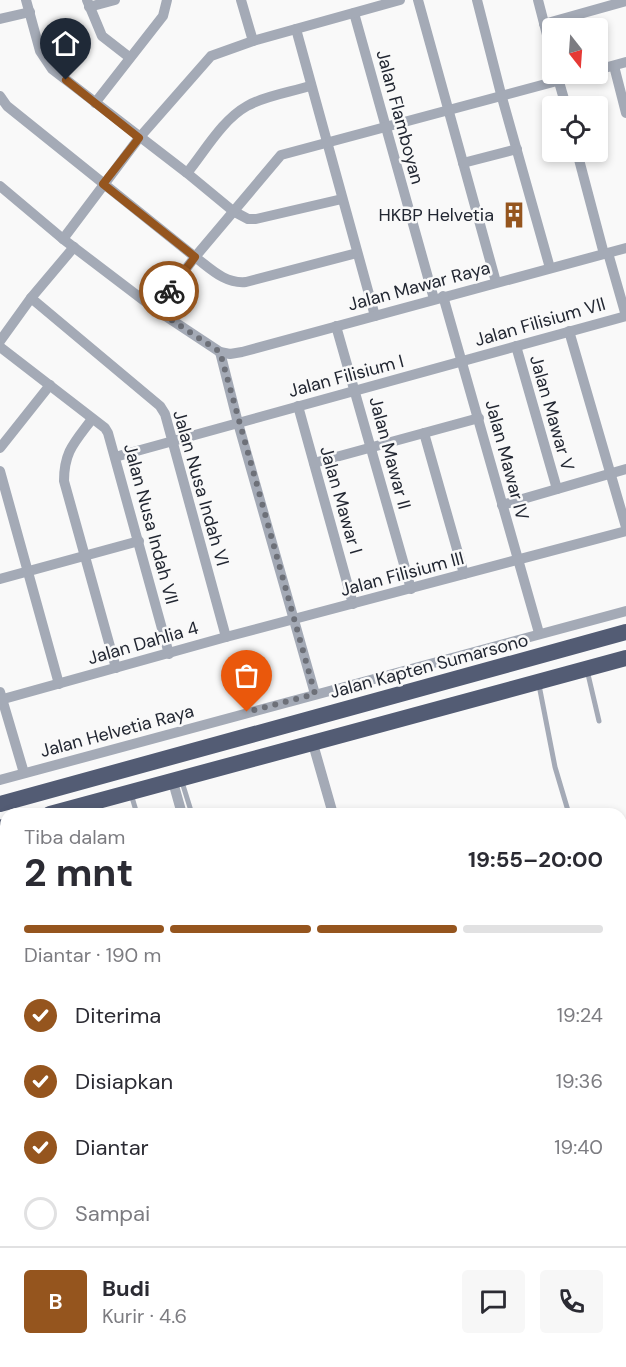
<!DOCTYPE html>
<html lang="id">
<head>
<meta charset="utf-8">
<style>
  :root { --surface:#fff; --page:#f7f7f7; --text:#2b2b33; --muted:#7c7c81; --line:#e1e1e2; --accent:#95551e }
  body { margin:0; font-family:"DM Sans",sans-serif; background:var(--page); color:var(--text); height:100vh; display:flex; flex-direction:column; font-size:22px; white-space:nowrap }
  * { box-sizing:border-box; margin:0 }
  p { font-size:20px; color:var(--muted) }
  .icon { flex:none; width:33px; height:33px; fill:none; stroke:currentColor; stroke-width:2; stroke-linecap:round; stroke-linejoin:round }
  .map { position:relative; flex:1; overflow:hidden }
  .side { position:absolute; left:0px; top:808px; width:627px; height:560px; display:flex; flex-direction:column; background:var(--surface); border-radius:18px 18px 0 0; box-shadow:0 3px 9px #0003 }
  .side>* { flex:none }
  .needle { width:39px; rotate:163deg }
  .fabs { position:absolute; left:542px; top:18px; display:grid; gap:12px }
  .fabs a { display:grid; place-items:center; width:66px; height:66px; border-radius:6px; background:var(--surface); box-shadow:0 3px 9px #0003; font-size:30px }
  .pin { position:absolute; display:grid; place-items:center; width:51px; height:51px; color:#fff; margin:-62px -26px; border-radius:50% 50% 50% 0; rotate:-45deg; box-shadow:0 0 6px #0007 }
  .pin .icon { rotate:45deg }
  .courier { position:absolute; display:grid; place-items:center; width:60px; height:60px; margin:-30px; border:4px solid #95551e; border-radius:50%; background:#fff; color:#222; box-shadow:0 2px 8px #0007 }
  .summary em { font-style:normal; font-weight:700 }
  .summary div { display:flex; flex-direction:column-reverse }
  .summary { display:flex; align-items:center; justify-content:space-between; height:102px; padding:0 24px }
  h1 { font-size:39px; font-weight:700; line-height:45px }
  .bar { display:grid; grid-template-columns:repeat(4,1fr); gap:9px 6px; align-content:center; height:72px; padding:0 24px }
  .bar i { height:8px; border-radius:4px; background:var(--line) }
  .bar .current { background:var(--accent) }
  .bar p { grid-column:span 4 }
  .line { display:flex; align-items:center; gap:15px; padding:0 24px; border-top:2px solid var(--line) }
  .line div { flex:1 }
  .round { display:grid; place-items:center; flex:none; width:63px; height:63px; border-radius:6px; background:var(--page) }
  ol { padding:0 24px; list-style:none }
  li { display:flex; align-items:center; gap:18px; height:66px }
  li p { margin-inline-start:auto }
  li .icon { padding:6px; border-radius:50%; background:var(--accent); color:#fff; stroke-width:4 }
  li:last-child { color:var(--muted) }
  li i { width:33px; height:33px; border:3px solid var(--line); border-radius:50% }
  .map>svg:first-child { display:block }
  .lines { fill:none; stroke-linecap:round; stroke-linejoin:round }
  .service { stroke:#a4aab6; stroke-width:5 }
  .minor { stroke:#a4aab6; stroke-width:10 }
  .trunk { stroke:#535c74; stroke-width:16 }
  .done { stroke:#6d7078; stroke-width:6; stroke-dasharray:0 10.8 }
  .route { stroke:#95551e; stroke-width:8 }
  .labels { text-anchor:middle; dominant-baseline:central; stroke-width:5; stroke-linejoin:round; paint-order:stroke }
  .street-label { font-size:18px; fill:#222732; stroke:#f9f9f9 }
  .poi-label { font-size:18px; fill:#222732; stroke:#f9f9f9; text-anchor:end }
</style>
</head>
<body>
<div class="map">
<svg width="626" height="1367" viewBox="0 0 626 1367">
  <rect width="100%" height="100%" fill="#f9f9f9"/>
  <g class="lines">
    <!-- service -->
    <g class="service">
      <polyline points="587,670 599,721"/>
      <polyline points="539,685 555,767 569,814"/>
      <polyline points="182,782 192,814"/>
      <polyline points="131,794 137,814"/>
    </g>
    <!-- minor -->
    <g class="minor">
      <polyline points="26,0 40,51 52,69 187,173 233,211 248,219 256,219 342,199"/>
      <polyline points="87,0 102,36 129,57"/>
      <polyline points="241,0 253,41"/>
      <polyline points="418,0 496,282"/>
      <polyline points="477,0 501,94 550,268"/>
      <polyline points="538,0 552,54"/>
      <polyline points="89,7 115,0"/>
      <polyline points="354,13 434,299"/>
      <polyline points="0,19 30,12"/>
      <polyline points="544,24 626,1"/>
      <polyline points="296,29 375,316"/>
      <polyline points="614,66 626,113"/>
      <polyline points="597,70 626,62"/>
      <polyline points="557,75 566,106"/>
      <path d="M 0,96 L 7,106 L 195,257 C 211,269 225,284 246,282 L 357,253"/>
      <polyline points="95,103 163,16 167,0"/>
      <polyline points="577,152 604,254"/>
      <polyline points="463,163 517,149"/>
      <path d="M 187,173 C 205,151 222,120 247,106 C 264,96 291,92 310,86"/>
      <polyline points="0,186 63,239 155,309 220,352 230,354 242,352 626,248"/>
      <polyline points="63,239 139,138 211,56 253,41 400,0"/>
      <polyline points="608,253 626,316"/>
      <polyline points="443,296 539,633"/>
      <polyline points="31,298 160,406 165,414 226,637"/>
      <polyline points="155,309 195,257 281,155 583,74"/>
      <polyline points="336,326 411,589"/>
      <polyline points="569,331 626,527"/>
      <polyline points="0,341 31,298 74,247"/>
      <polyline points="516,346 557,489"/>
      <polyline points="0,347 105,428 108,433 169,654"/>
      <polyline points="220,352 238,423 315,694"/>
      <polyline points="298,406 353,604"/>
      <path d="M 92,419 C 75,442 64,451 64,481 L 116,668"/>
      <polyline points="424,433 464,574"/>
      <polyline points="0,448 50,385"/>
      <polyline points="115,457 626,316"/>
      <polyline points="314,463 479,418"/>
      <polyline points="0,471 59,684"/>
      <polyline points="502,505 626,469"/>
      <polyline points="0,579 139,541"/>
      <polyline points="0,692 24,773"/>
      <polyline points="0,700 226,637 626,531"/>
      <polyline points="313,744 333,814"/>
      <polyline points="0,780 626,611"/>
      <polyline points="173,782 182,814"/>
      <polyline points="621,1008 626,1007"/>
      <polyline points="623,1064 626,1063"/>
      <polyline points="621,1103 626,1101"/>
      <polyline points="0,1183 6,1182"/>
      <polyline points="0,1285 6,1305"/>
      <polyline points="621,1353 626,1351"/>
      <polyline points="23,1362 24,1367"/>
      <polyline points="60,1362 62,1367"/>
      <polyline points="132,1362 134,1367"/>
      <polyline points="305,1362 306,1367"/>
      <polyline points="358,1362 360,1367"/>
      <polyline points="389,1362 391,1367"/>
      <polyline points="462,1362 464,1367"/>
      <polyline points="570,1367 588,1362"/>
    </g>
    <!-- trunk -->
    <g class="trunk">
      <polyline points="0,804 626,632"/>
      <polyline points="50,814 626,658"/>
      <polyline points="0,828 6,826"/>
    </g>
  </g>
  <g class="lines">
    <!-- done -->
    <polyline class="done" points="169,291 155,309 220,352 315,694 247,712"/>
    <!-- route -->
    <polyline class="route" points="66,80 139,138 103,184 195,257 169,291"/>
  </g>
  <!-- icons -->
  <defs>
    <g id="building-bare" transform="scale(2.07)"><path d="M-4-6H4V6H1V3H-1V6H-4ZM-2.5-4.3h1.7v1.8h-1.7ZM.8-4.3h1.7v1.8H.8ZM-2.5-1h1.7V.8h-1.7ZM.8-1h1.7V.8H.8Z" fill="#95551e" stroke="#f9f9f9" stroke-width="2.5" paint-order="stroke"/></g>
  </defs>
  <g fill-rule="evenodd">
    <use href="#building-bare" x="514" y="215"/>
  </g>
  <g class="labels">
    <!-- street labels -->
    <g class="street-label">
      <text transform="translate(400 117) rotate(75)">Jalan Flamboyan</text>
      <text transform="translate(419 286) rotate(-15)">Jalan Mawar Raya</text>
      <text transform="translate(540 322) rotate(-16)">Jalan Filisium VII</text>
      <text transform="translate(346 376) rotate(-15)">Jalan Filisium I</text>
      <text transform="translate(552 413) rotate(74)">Jalan Mawar V</text>
      <text transform="translate(390 453) rotate(75)">Jalan Mawar II</text>
      <text transform="translate(507 460) rotate(75)">Jalan Mawar IV</text>
      <text transform="translate(201 488) rotate(74)">Jalan Nusa Indah VI</text>
      <text transform="translate(341 500) rotate(74)">Jalan Mawar I</text>
      <text transform="translate(151 524) rotate(75)">Jalan Nusa Indah VII</text>
      <text transform="translate(402 574) rotate(-15)">Jalan Filisium III</text>
      <text transform="translate(143 643) rotate(-16)">Jalan Dahlia 4</text>
      <text transform="translate(429 666) rotate(-15)">Jalan Kapten Sumarsono</text>
      <text transform="translate(117 731) rotate(-15)">Jalan Helvetia Raya</text>
    </g>
    <!-- poi labels -->
    <g class="poi-label">
      <text x="494" y="215">HKBP Helvetia</text>
    </g>
  </g>
</svg>
<div class="fabs">
<a><svg class="needle" viewBox="-14 -14 28 28"><path d="M0-13l5 13h-10z" fill="#e53935"/><path d="M0 13l5-13h-10z" fill="#7c7c81"/></svg></a>
<a><svg class="icon" aria-label="locate" viewBox="0 0 24 24"><circle cx="12" cy="12" r="6"/><path d="M12 2v4M12 18v4M2 12h4M18 12h4"/></svg></a>
</div>
<div class="pin" style="left:247px;top:712px;background:#ea580c"><svg class="icon" aria-label="bag" viewBox="0 0 24 24"><path d="M5 8h14l-1 12H6zM9 8a3 3 0 0 1 6 0"/></svg></div>
<div class="pin" style="left:66px;top:80px;background:#1f2937"><svg class="icon" aria-label="home" viewBox="0 0 24 24"><path d="M3 11l9-7 9 7M6 9v11h12V9"/></svg></div>
<div class="courier" style="left:169px;top:291px"><svg class="icon" aria-label="bike" viewBox="0 0 24 24"><circle cx="6" cy="16" r="4"/><circle cx="18" cy="16" r="4"/><path d="M6 16l4-8h5l3 8M10 8l3 8H6M13 5h3"/></svg></div>
<section class="side">
<div class="summary"><div><h1>2 mnt</h1><p>Tiba dalam</p></div><em>19:55–20:00</em></div>
<div class="bar"><i class="current"></i><i class="current"></i><i class="current"></i><i></i><p>Diantar · 190 m</p></div>
<ol>
<li><svg class="icon" aria-label="check" viewBox="0 0 24 24"><path d="M5 12l5 5 9-10"/></svg>Diterima<p>19:24</p></li>
<li><svg class="icon" aria-label="check" viewBox="0 0 24 24"><path d="M5 12l5 5 9-10"/></svg>Disiapkan<p>19:36</p></li>
<li><svg class="icon" aria-label="check" viewBox="0 0 24 24"><path d="M5 12l5 5 9-10"/></svg>Diantar<p>19:40</p></li>
<li><i></i>Sampai</li>
</ol>
<div class="line" style="height:108px"><b class="round" style="background:var(--accent);color:#fff">B</b><div><b>Budi</b><p>Kurir · 4.6</p></div><a class="round"><svg class="icon" aria-label="chat" viewBox="0 0 24 24"><path d="M4 5h16v11H9l-5 4z"/></svg></a><a class="round"><svg class="icon" aria-label="phone" viewBox="0 0 24 24"><path d="M5 4h4l2 5-3 2q2 4 5 5l2-3 5 2v4C11 20 4 13 5 4z"/></svg></a></div>
</section>
</div>
</body>
</html>
